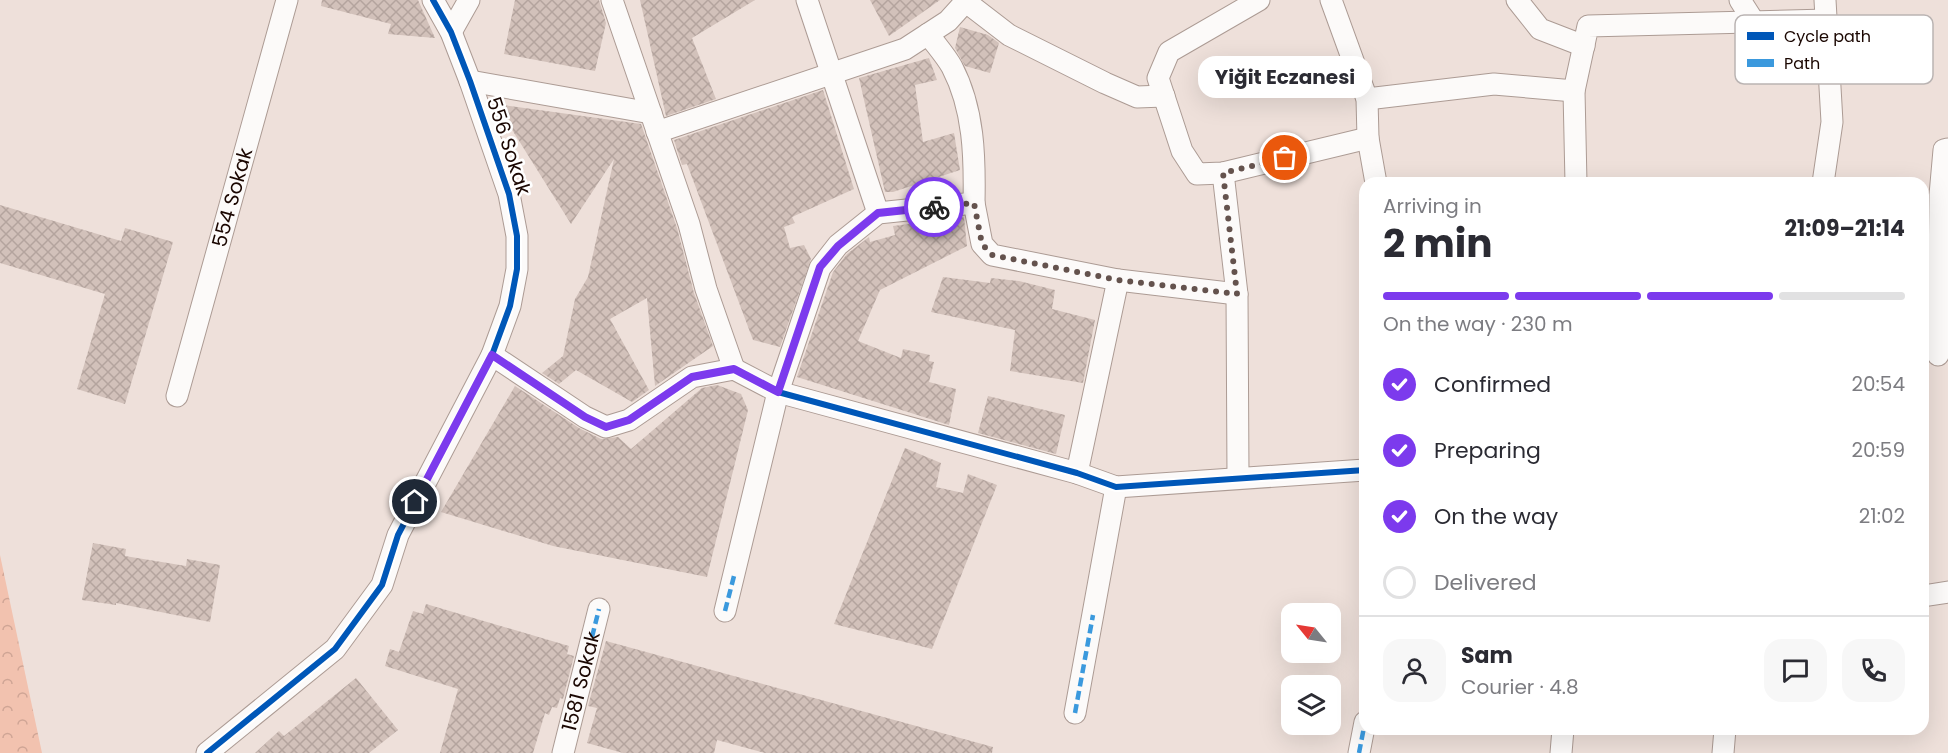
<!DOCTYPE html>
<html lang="en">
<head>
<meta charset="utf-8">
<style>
  :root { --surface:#fff; --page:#f7f7f7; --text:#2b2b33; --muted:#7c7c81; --line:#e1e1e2; --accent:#7c3aed }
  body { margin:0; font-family:Poppins,sans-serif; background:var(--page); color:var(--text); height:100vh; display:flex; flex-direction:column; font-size:22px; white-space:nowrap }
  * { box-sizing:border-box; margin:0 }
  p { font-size:20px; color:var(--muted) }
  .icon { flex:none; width:33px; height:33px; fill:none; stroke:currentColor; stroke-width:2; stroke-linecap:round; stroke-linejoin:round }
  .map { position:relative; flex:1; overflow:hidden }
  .panel { position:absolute; left:1359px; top:177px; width:570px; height:558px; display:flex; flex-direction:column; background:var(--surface); border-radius:18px; box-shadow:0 6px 24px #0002 }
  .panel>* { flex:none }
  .needle { width:39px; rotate:300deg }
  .tools { position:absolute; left:1281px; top:603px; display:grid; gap:12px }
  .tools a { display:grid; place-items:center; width:60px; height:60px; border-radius:12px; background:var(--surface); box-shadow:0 6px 24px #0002; font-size:30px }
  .pin { position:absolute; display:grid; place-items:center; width:51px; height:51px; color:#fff; margin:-26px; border:3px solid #fff; border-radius:50%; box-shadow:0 2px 6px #0007 }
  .courier { position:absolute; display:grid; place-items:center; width:60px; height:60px; margin:-30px; border:4px solid #7c3aed; border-radius:50%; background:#fff; color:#222; box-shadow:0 2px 8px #0007 }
  .bubble { position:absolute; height:42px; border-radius:18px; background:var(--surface); box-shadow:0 6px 24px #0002; font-size:20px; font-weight:700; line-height:42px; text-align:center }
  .overview em { font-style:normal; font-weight:700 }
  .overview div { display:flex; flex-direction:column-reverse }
  .overview { display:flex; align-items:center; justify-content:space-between; height:102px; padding:0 24px }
  h1 { font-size:39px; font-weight:700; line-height:45px }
  .bar { display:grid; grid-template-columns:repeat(4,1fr); gap:9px 6px; align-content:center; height:72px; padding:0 24px }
  .bar i { height:8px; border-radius:4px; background:var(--line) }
  .bar .selected { background:var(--accent) }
  .bar p { grid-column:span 4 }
  .line { display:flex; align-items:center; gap:15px; padding:0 24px; border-top:2px solid var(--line) }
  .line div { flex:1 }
  .round { display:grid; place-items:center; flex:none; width:63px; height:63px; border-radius:18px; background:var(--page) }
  ol { padding:0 24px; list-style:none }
  li { display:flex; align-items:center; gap:18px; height:66px }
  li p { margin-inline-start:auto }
  li .icon { padding:6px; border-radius:50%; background:var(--accent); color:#fff; stroke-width:4 }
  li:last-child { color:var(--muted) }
  li i { width:33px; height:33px; border:3px solid var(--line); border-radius:50% }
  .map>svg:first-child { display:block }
  .park { fill:url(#park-crowns) }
  .building { fill:url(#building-cross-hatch) }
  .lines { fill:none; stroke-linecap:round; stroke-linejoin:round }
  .street-casing { stroke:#ac9b94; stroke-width:23 }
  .street { stroke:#fcfaf9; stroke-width:21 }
  .quiet { stroke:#3b99dd; stroke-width:4.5; stroke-dasharray:9 4.5; stroke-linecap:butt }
  .cycleway-casing { stroke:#fff; stroke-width:10 }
  .cycleway { stroke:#0057b8; stroke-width:6 }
  .done { stroke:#64524d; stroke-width:6; stroke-dasharray:0 10.8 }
  .route { stroke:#7c3aed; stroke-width:8 }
  .labels { text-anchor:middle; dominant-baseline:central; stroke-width:5; stroke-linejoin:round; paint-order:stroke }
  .street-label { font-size:20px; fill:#1a0601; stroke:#fff }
  .key { fill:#fff; stroke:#bab4b3; stroke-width:1.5 }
  .key-label { font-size:16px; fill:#1a0601 }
</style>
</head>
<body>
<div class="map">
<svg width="1948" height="753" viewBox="0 0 1948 753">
  <defs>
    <pattern id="park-crowns" width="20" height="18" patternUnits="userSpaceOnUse" patternTransform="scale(1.5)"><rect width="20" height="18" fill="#f2c2af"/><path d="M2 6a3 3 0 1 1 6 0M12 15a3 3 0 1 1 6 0" fill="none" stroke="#cfa595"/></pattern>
    <pattern id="building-cross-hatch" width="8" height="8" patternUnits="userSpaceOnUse" patternTransform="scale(1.5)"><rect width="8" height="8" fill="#d2c1ba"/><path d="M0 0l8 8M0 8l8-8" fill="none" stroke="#b4a49e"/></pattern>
  </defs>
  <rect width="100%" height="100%" fill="#eee0da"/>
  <!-- park -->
  <polygon class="park" points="0,555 42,753 0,753"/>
  <!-- building -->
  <g class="building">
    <polygon points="322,0 418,0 435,38 388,34 391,24 321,6"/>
    <polygon points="515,0 599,0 606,23 595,71 504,54"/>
    <polygon points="640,0 755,0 692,38 716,99 666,116"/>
    <polygon points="870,0 940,0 889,36"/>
    <polygon points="960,27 988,35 999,43 990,73 965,66 955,48"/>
    <polygon points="929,58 937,80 915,85 923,142 954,133 960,170 893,192 885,192 859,78"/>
    <polygon points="823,90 854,189 792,217 795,223 784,227 790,248 804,245 811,259 780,347 753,340 687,164 682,165 674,140"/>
    <polygon points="496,104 641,124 677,228 694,293 713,346 655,386 647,298 610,319 649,390 632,402 576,370 559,384 542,373 563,356 575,299 588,277 614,159 571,224"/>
    <polygon points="0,205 121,241 125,228 173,242 125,404 77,389 105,294 0,263"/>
    <polygon points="964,217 967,246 880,290 858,341 901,358 903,349 930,355 929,361 934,362 929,382 956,389 949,425 797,377 833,272 847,254 869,237 870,242 895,235 893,226"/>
    <polygon points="943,277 990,283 991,278 1019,281 1055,290 1052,309 1095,320 1083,383 1010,371 1015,330 931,312"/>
    <polygon points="717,385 741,394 748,410 707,577 553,546 441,512 515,386 579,428 601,439 618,437 631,449 702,388"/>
    <polygon points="988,396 1065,415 1056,454 978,433"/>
    <polygon points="905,448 941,463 936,487 963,493 968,474 997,485 932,649 834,624"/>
    <polygon points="93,543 126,549 125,556 186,566 187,559 220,565 210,622 116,603 116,605 82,600"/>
    <polygon points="426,604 569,646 567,654 574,656 563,699 560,698 557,708 552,707 549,715 545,713 533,753 440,753 458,689 385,666 390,649 399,652 413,611 423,614"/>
    <polygon points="606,641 993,747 992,753 765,753 717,740 714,753 623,753 587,743 597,708 588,706"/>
    <polygon points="356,678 398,730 369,753 255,753 279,731 284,736"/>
  </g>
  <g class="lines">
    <!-- street casing -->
    <g class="street-casing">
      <g id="street">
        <polyline points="612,0 689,224 706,289 734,369"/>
        <polyline points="807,0 878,213"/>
        <polyline points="1259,0 1169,52 1158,78 1182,151 1197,174 1223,173 1368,138"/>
        <polyline points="1331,0 1367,99 1368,138 1376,183"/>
        <polyline points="1517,0 1540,29 1584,46"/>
        <polyline points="1740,0 1754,22"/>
        <polyline points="966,2 1009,35 1105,83 1137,97 1164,96"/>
        <polyline points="451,32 469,0"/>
        <polyline points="470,81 651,113"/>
        <polyline points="1367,99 1494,84 1574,91"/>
        <polyline points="657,132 905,49 948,21 967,0"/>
        <polyline points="1223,173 1237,294 1238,477"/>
        <polyline points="1576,183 1574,91 1588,26 1827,20"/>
        <polyline points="1823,183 1832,122 1825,0"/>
        <polyline points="974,203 982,244 992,255 1118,280 1237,294"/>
        <polyline points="492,355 585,417 606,427 629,420 692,377 734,369 778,392 1077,473 1116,487 1365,470"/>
        <polyline points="1938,355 1940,195 1944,150 1948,149"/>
        <path id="s1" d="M 177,396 L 287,0"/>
        <polyline points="1077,473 1118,280"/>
        <polyline points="1923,596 1948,592"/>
        <path d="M 725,611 L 778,392 L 820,268 L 838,245 L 878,213 L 974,203 C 975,157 974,109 952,67 C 946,56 936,45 928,34"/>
        <polyline points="1075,713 1116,487"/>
        <polyline points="207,753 335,649 382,585 398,535 492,355 510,306 517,269 517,236 509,194 470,81 451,32 433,0"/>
        <path id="s2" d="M 563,753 L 599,609"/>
        <polyline points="1359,753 1365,722"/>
        <polyline points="1561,753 1563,729"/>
        <polyline points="1723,753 1725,729"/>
      </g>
    </g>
    <!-- street -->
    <use href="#street" class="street"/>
    <!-- quiet -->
    <g class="quiet">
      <polyline points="725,611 734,576"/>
      <polyline points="592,637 599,609"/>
      <polyline points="1075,713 1093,615"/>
      <polyline points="1359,753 1365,722"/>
    </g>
    <!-- cycleway casing -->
    <g class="cycleway-casing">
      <g id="cycleway">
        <polyline points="492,355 585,417 606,427 629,420 692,377 734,369 778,392 1077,473 1116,487 1365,470"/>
        <polyline points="207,753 335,649 382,585 398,535 492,355 510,306 517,269 517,236 509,194 470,81 451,32 433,0"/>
      </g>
    </g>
    <!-- cycleway -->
    <use href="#cycleway" class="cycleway"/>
  </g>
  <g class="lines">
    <!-- done -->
    <polyline class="done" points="934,207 974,203 982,244 992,255 1118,280 1237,294 1223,173 1285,158"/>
    <!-- route -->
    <polyline class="route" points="415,502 492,355 585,417 606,427 629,420 692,377 734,369 778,392 820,267 838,246 878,213 934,207"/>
  </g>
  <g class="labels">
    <!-- street labels -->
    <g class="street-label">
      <text transform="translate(509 146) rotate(72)">556 Sokak</text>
      <text stroke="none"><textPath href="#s1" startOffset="206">554 Sokak</textPath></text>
      <text stroke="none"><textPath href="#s2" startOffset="74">1581 Sokak</textPath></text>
    </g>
  </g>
  <!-- legend -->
  <rect x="1735" y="15" width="198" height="69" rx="9" class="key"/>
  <rect x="1747" y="32" width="27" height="8" fill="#0057b8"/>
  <rect x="1747" y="59" width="27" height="8" fill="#3b99dd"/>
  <g class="key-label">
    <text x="1784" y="42">Cycle path</text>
    <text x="1784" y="69">Path</text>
  </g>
</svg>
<div class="tools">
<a><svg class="needle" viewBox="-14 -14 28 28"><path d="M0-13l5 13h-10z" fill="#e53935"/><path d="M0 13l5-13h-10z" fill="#7c7c81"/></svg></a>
<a><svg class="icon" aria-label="layers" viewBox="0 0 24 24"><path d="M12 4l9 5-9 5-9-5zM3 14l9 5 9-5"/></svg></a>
</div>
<div class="pin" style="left:1285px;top:158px;background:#ea580c"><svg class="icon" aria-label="bag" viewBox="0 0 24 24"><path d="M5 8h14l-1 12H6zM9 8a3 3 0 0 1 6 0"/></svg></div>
<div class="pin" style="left:415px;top:502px;background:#1f2937"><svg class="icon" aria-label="home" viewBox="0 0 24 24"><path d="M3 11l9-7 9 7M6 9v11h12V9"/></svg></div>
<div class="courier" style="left:934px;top:207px"><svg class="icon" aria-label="bike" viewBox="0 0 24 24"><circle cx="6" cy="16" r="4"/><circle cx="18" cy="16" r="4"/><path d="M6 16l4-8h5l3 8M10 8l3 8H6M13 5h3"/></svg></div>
<div class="bubble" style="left:1198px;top:56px;width:174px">Yiğit Eczanesi</div>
<section class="panel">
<div class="overview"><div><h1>2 min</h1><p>Arriving in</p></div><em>21:09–21:14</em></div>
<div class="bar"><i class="selected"></i><i class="selected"></i><i class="selected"></i><i></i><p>On the way · 230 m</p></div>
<ol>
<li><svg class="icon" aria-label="check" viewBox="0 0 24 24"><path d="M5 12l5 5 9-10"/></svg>Confirmed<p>20:54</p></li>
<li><svg class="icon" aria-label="check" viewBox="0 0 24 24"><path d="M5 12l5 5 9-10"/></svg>Preparing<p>20:59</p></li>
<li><svg class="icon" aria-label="check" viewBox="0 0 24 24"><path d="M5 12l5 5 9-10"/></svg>On the way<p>21:02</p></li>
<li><i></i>Delivered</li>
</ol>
<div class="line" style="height:108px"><a class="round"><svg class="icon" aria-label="person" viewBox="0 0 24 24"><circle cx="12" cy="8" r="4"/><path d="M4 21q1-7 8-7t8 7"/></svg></a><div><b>Sam</b><p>Courier · 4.8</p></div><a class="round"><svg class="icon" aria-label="chat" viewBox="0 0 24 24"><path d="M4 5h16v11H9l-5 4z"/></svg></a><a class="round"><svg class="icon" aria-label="phone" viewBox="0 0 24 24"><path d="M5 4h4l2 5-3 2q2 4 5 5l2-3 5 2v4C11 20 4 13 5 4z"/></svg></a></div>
</section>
</div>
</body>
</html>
